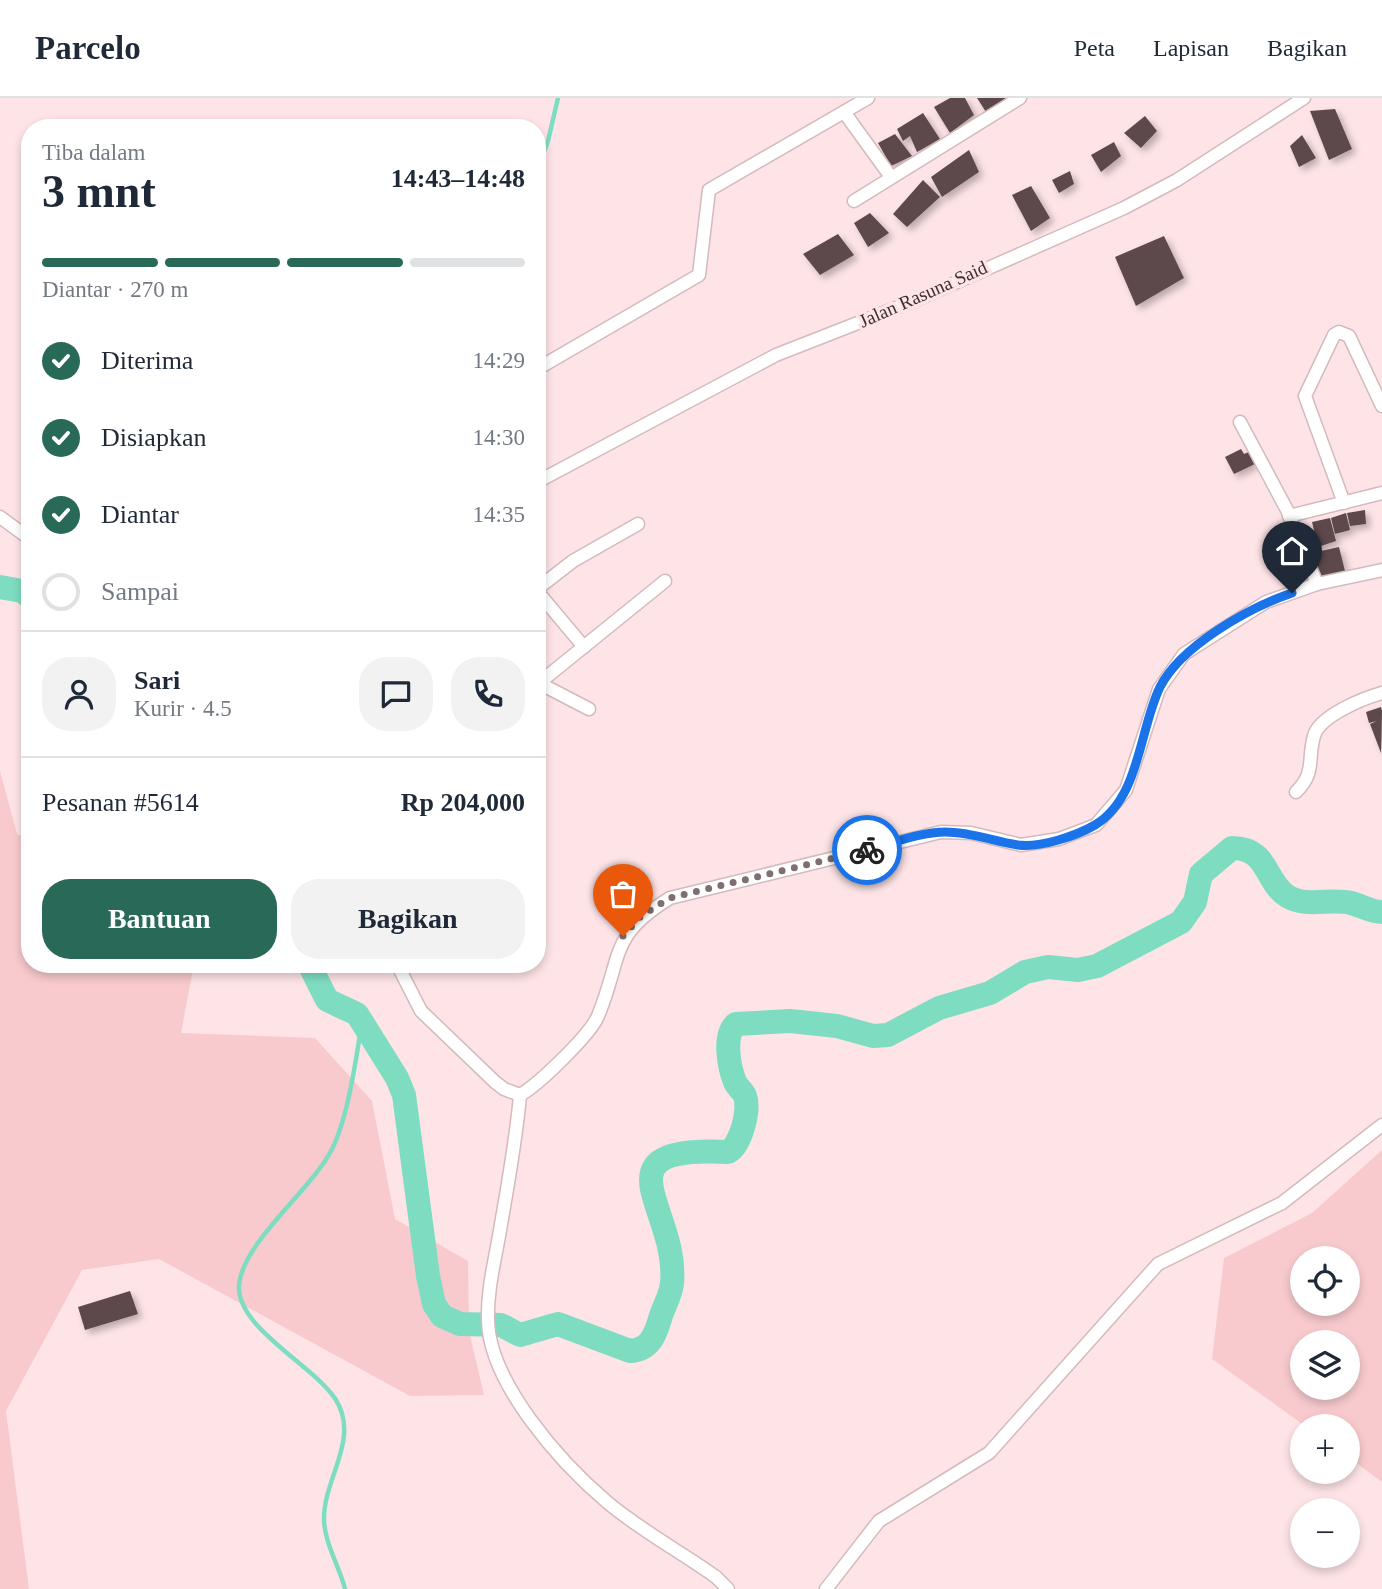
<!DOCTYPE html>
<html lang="id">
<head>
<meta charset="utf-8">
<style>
  :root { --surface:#fff; --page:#f2f2f3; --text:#1f2937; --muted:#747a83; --line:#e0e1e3; --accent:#286957 }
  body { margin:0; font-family:"Times New Roman",serif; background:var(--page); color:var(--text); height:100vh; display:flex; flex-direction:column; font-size:26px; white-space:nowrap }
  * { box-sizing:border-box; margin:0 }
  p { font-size:23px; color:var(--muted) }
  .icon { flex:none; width:38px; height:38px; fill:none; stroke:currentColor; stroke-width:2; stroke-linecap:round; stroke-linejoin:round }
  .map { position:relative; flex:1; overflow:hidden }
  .sheet { position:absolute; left:21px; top:21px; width:525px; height:854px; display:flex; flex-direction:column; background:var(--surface); border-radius:28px; box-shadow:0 4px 10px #0003 }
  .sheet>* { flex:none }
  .fabs { position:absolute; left:1290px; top:1148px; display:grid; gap:14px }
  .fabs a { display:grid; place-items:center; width:70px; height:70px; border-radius:50%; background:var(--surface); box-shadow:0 4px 10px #0003; font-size:35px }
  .pin { position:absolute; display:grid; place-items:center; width:60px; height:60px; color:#fff; margin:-72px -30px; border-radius:50% 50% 50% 0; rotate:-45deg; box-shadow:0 0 7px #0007 }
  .pin .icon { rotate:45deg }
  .courier { position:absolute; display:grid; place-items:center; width:70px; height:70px; margin:-35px; border:5px solid #1a73e8; border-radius:50%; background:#fff; color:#222; box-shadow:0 2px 9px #0007 }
  .head em { font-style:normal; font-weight:700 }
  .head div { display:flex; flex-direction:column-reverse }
  .head { display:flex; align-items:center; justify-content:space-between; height:119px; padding:0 21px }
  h1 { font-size:46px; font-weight:700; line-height:52px }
  .bar { display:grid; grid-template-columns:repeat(4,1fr); gap:10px 7px; align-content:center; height:84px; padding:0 21px }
  .bar i { height:9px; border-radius:5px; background:var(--line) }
  .bar .active { background:var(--accent) }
  .bar p { grid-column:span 4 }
  .line { display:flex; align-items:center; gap:18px; padding:0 21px; border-top:2px solid var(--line) }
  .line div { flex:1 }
  .round { display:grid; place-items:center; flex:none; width:74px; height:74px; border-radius:28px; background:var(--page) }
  ol { padding:0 21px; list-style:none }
  li { display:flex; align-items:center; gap:21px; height:77px }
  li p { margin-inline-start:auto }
  li .icon { padding:7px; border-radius:50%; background:var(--accent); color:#fff; stroke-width:4 }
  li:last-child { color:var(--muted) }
  li i { width:38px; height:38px; border:4px solid var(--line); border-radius:50% }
  .action { display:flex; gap:14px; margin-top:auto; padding:14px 21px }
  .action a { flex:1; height:80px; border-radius:28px; background:var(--accent); color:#fff; font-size:28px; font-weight:700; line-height:80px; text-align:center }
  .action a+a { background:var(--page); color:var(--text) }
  header { display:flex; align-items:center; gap:42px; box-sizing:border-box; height:98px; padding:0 35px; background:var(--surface); border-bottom:2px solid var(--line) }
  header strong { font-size:33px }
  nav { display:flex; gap:38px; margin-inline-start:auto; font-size:24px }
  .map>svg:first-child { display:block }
  .green { fill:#f8cace; fill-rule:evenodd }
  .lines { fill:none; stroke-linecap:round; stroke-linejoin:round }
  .stream { stroke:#7eddc1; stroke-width:4.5 }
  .river { stroke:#7eddc1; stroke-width:24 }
  .building { fill:#5d494b; filter:url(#shadow) }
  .street-casing { stroke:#d3babd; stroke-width:15 }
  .street { stroke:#fff; stroke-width:12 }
  .done { stroke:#7f6f70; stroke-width:7; stroke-dasharray:0 12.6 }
  .route { stroke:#1a73e8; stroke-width:9 }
  .labels { text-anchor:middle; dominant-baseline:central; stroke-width:7; stroke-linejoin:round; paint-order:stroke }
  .street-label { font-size:19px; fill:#3a3031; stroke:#fee4e6 }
</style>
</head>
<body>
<header>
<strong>Parcelo</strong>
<nav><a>Peta</a><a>Lapisan</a><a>Bagikan</a></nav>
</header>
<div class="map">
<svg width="1382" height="1491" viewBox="0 0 1382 1491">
  <defs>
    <filter id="shadow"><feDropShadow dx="4" dy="4" stdDeviation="3.5" flood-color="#0004"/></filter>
  </defs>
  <rect width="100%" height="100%" fill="#fee4e6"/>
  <!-- green -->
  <g class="green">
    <polygon points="0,673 17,736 30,741 30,866 194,866 181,935 315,940 372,1003 395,1121 468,1163 469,1233 484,1297 410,1298 159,1161 82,1172 6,1313 29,1491 0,1491"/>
    <path d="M 1382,1052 L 1382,1384 L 1348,1359 L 1348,1328 L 1305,1328 L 1212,1261 L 1224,1160 L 1312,1115 ZM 1302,1160 L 1348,1160 L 1348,1206 L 1302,1206 ZM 1302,1244 L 1348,1244 L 1348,1290 L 1302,1290 Z"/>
  </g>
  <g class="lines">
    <!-- stream -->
    <g class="stream">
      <polyline points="537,72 548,43 558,0"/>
      <path d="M 345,1491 C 339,1467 324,1445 324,1420 C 324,1380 360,1341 336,1302 C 315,1268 236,1230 239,1187 C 243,1144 310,1093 331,1053 C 348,1021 356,961 362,924"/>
    </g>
    <!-- river -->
    <g class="river">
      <polyline points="0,489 22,493 30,499"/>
      <path d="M 309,866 L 327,902 L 357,916 L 397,980 L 404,997 L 428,1178 L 434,1206 L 442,1218 L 460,1226 L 501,1227 L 520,1237 L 558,1226 L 630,1253 C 649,1252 655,1238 660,1221 C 663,1209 671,1198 672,1185 C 679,1110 592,1048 728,1054 C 741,1047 750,1012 745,998 C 743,993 737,989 735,984 C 729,969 723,937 736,926 L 790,923 L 837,928 L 873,938 L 888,937 L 939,910 L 990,895 L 1025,874 L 1048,869 L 1078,872 L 1097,868 L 1181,824 L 1195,804 L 1201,776 L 1232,750 C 1269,750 1264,783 1287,798 C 1306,810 1331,800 1351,805 C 1362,808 1371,814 1382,814"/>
    </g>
  </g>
  <!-- building -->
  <g class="building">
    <polygon points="950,0 965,0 974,17 950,35 934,9"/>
    <polygon points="977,0 1006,0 986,14"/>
    <polygon points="1335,11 1352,51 1329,62 1310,13"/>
    <polygon points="923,15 940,41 917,54 910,38 903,43 897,31"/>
    <polygon points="1145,18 1157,33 1141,50 1124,35"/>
    <polygon points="895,36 912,58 891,68 878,45"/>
    <polygon points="1302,37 1316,60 1299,69 1290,48"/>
    <polygon points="1114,44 1121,58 1101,74 1091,57"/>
    <polygon points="969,52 979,74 942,99 931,79"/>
    <polygon points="1070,73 1074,86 1059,95 1052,82"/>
    <polygon points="923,82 940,99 907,129 893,116"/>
    <polygon points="1031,88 1050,120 1031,133 1012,97"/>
    <polygon points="870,115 889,135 868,149 854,125"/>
    <polygon points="838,136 854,157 820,177 803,156"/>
    <polygon points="1164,138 1184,180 1136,208 1115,159"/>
    <polygon points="1241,351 1244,356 1249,354 1255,366 1234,376 1225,359"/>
    <polygon points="1365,412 1366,426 1350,428 1347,415"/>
    <polygon points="1346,415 1350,432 1335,436 1331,420"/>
    <polygon points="1330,420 1336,443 1318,449 1312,424"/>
    <polygon points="1339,449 1345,473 1321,479 1312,455"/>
    <polygon points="1381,609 1382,613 1381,655 1370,626 1377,623 1369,625 1366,614"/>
    <polygon points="130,1193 138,1216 85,1232 78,1209"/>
  </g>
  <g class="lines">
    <!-- street casing -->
    <g class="street-casing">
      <g id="street">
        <polyline points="844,14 891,79"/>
        <polyline points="854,103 1020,0"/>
        <polyline points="537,271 699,177 709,92 868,0"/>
        <polyline points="1240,324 1287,412 1317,486"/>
        <polyline points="537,384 776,257 914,203 1124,110 1177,82 1304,0"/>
        <polyline points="1344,405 1305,298 1334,237 1339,234 1349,238 1382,308"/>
        <polyline points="1289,418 1382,395"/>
        <polyline points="0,419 30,441"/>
        <polyline points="537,491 573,463 638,426"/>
        <polyline points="537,493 584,549"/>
        <polyline points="537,584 589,611"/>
        <polyline points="539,585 665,483"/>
        <path d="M 1296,694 C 1316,674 1307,663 1314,638 C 1319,618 1364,600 1382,595"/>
        <polyline points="397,866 421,913 495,984 504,991 520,997"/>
        <path d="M 520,997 C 538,987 590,937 598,918 C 623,858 608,838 670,800 L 941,734 L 971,735 L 1021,747 L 1059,741 L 1096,727 L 1126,692 L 1159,591 L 1184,556 L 1266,504 L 1317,486 L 1382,472"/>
        <path d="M 520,997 C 516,1044 507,1091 499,1138 C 494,1166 487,1194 488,1222 C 489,1285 561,1365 607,1404 C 640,1432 681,1454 716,1479 L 728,1491"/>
        <polyline points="826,1491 879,1423 989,1355 1158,1166 1282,1105 1382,1027"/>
      </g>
    </g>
    <!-- street -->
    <use href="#street" class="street"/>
  </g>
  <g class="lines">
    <!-- done -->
    <polyline class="done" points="623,838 641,818 670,800 867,752"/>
    <!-- route -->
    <path class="route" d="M 867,752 C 891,746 920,734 945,734 C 971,734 993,743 1018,747 C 1040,750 1076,738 1095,727 C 1140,700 1139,632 1160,589 C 1181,548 1248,510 1292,495"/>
  </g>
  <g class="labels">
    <!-- street labels -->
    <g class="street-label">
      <text transform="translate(923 196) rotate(-24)">Jalan Rasuna Said</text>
    </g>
  </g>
</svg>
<div class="fabs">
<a><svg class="icon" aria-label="locate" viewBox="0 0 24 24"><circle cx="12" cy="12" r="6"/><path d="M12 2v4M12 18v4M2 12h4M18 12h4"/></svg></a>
<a><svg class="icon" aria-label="layers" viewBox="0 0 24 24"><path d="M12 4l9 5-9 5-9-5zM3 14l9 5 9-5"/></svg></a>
<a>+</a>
<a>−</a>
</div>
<div class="pin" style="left:623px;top:838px;background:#ea580c"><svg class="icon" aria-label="bag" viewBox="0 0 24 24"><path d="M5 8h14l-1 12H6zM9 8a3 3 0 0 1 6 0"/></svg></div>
<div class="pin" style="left:1292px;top:495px;background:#1f2937"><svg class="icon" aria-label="home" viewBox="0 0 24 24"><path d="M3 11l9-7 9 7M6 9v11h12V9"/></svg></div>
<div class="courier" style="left:867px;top:752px"><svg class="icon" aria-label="bike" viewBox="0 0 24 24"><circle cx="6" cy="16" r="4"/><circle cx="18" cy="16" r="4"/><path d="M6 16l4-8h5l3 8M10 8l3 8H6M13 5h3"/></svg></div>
<section class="sheet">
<div class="head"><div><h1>3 mnt</h1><p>Tiba dalam</p></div><em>14:43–14:48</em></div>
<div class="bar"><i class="active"></i><i class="active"></i><i class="active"></i><i></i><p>Diantar · 270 m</p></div>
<ol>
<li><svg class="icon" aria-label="check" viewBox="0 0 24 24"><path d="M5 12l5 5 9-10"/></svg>Diterima<p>14:29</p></li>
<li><svg class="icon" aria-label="check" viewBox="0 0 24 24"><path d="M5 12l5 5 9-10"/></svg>Disiapkan<p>14:30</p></li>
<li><svg class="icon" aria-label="check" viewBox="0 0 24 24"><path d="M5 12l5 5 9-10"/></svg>Diantar<p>14:35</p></li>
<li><i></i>Sampai</li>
</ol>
<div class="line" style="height:126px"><a class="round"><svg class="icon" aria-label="person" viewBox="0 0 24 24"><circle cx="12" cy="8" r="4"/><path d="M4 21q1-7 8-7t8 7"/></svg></a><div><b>Sari</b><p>Kurir · 4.5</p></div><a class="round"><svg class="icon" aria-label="chat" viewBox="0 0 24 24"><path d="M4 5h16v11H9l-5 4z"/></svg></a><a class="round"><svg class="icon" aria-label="phone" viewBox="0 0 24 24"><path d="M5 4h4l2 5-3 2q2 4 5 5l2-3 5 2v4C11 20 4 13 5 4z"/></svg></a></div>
<div class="line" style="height:91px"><div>Pesanan #5614</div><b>Rp 204,000</b></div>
<div class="action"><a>Bantuan</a><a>Bagikan</a></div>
</section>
</div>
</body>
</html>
